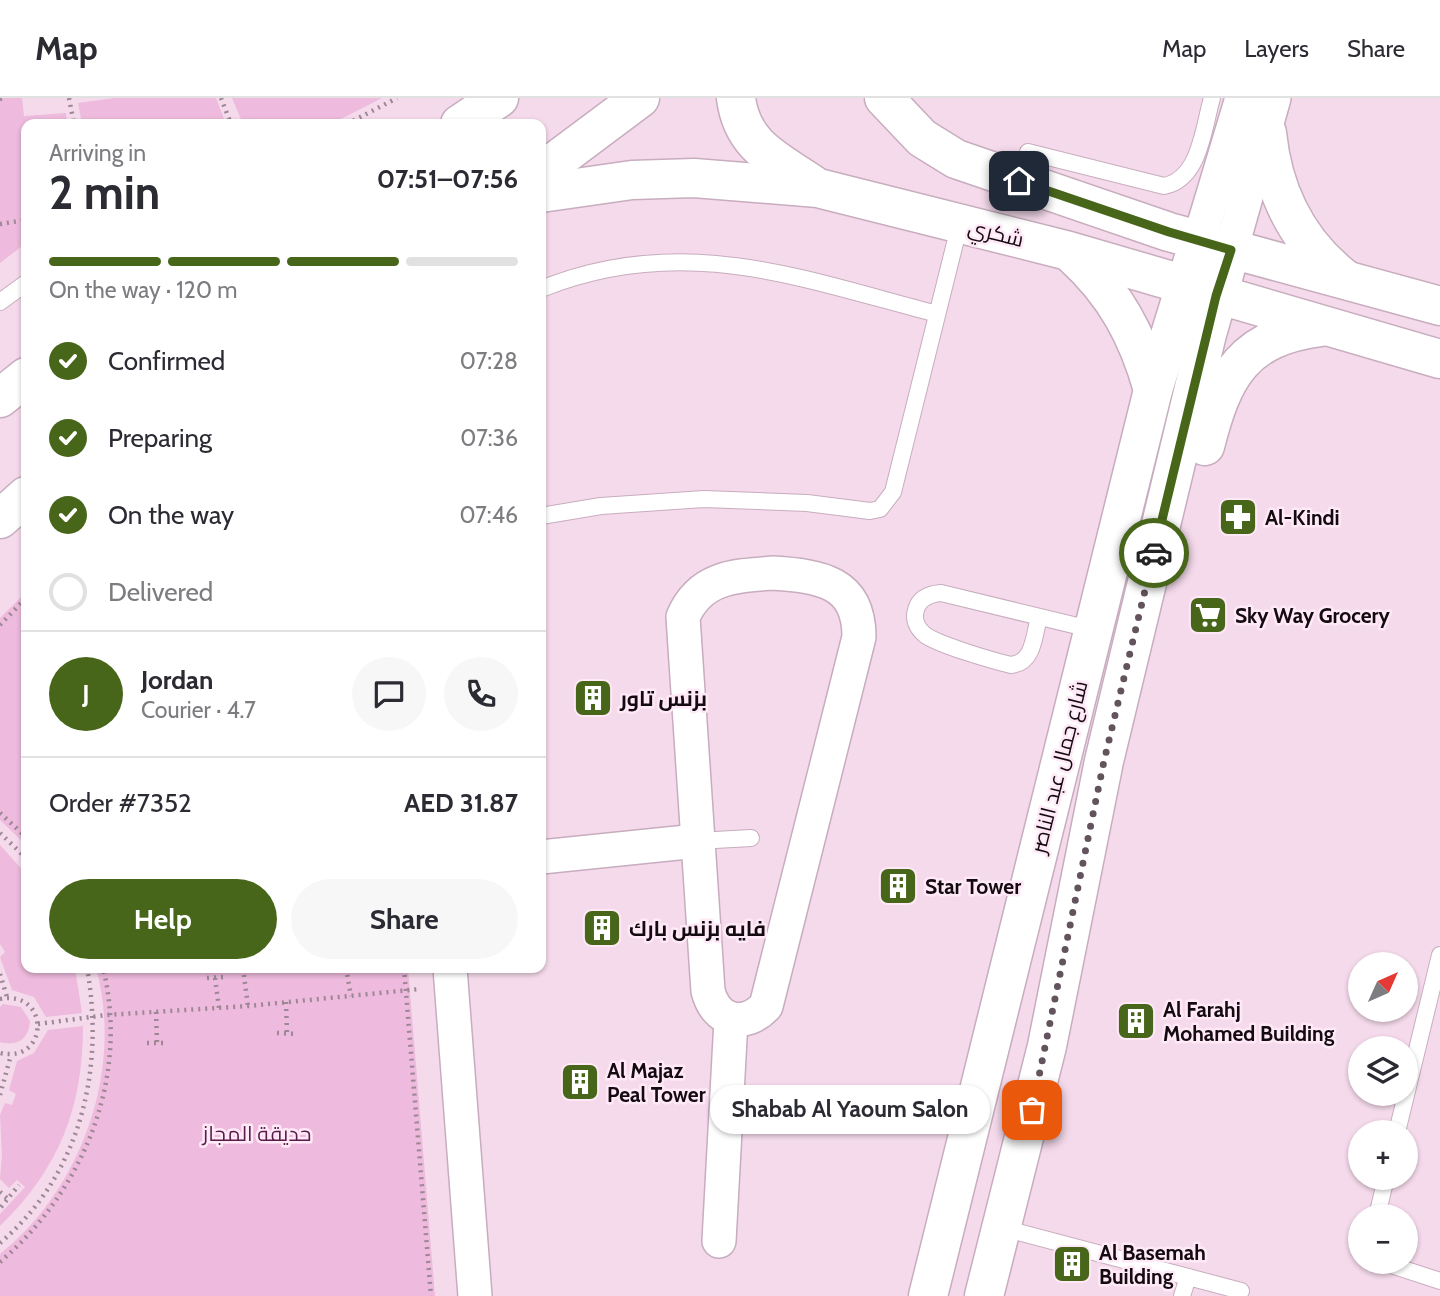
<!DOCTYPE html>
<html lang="en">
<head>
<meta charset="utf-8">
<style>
  :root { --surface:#fff; --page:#f7f7f7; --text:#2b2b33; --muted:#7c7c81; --line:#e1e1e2; --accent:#47661a }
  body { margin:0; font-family:Cabin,Cairo,sans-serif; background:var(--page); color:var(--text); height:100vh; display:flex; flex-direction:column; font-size:26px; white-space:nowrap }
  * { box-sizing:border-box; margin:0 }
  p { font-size:23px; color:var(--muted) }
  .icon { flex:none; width:38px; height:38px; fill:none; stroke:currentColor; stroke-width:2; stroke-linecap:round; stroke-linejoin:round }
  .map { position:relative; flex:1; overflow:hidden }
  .details { position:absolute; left:21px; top:21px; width:525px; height:854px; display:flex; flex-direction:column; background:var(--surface); border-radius:14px; box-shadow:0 2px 5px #0004 }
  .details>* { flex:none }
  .needle { width:46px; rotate:45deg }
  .tools { position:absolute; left:1348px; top:854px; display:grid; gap:14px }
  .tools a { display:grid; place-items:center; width:70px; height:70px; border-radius:50%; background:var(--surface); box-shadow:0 2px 5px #0004; font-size:35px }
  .pin { position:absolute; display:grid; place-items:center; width:60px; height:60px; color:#fff; margin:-30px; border-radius:14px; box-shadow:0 4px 10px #0006 }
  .courier { position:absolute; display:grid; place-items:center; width:70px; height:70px; margin:-35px; border:5px solid #47661a; border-radius:50%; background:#fff; color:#222; box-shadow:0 2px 9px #0007 }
  .bubble { position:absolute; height:49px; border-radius:24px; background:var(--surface); box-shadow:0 2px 5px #0004; font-size:23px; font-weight:700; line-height:49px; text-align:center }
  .head em { font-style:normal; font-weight:700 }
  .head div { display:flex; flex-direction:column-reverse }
  .head { display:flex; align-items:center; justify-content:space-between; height:119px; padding:0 28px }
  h1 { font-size:46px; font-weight:700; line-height:52px }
  .bar { display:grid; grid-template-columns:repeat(4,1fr); gap:10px 7px; align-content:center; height:84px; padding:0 28px }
  .bar i { height:9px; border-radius:5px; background:var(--line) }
  .bar .current { background:var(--accent) }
  .bar p { grid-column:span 4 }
  .line { display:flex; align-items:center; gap:18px; padding:0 28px; border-top:2px solid var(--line) }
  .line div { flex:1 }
  .round { display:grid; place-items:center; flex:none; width:74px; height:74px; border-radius:37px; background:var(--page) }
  ol { padding:0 28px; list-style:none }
  li { display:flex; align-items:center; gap:21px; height:77px }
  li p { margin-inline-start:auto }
  li .icon { padding:7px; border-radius:50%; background:var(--accent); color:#fff; stroke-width:4 }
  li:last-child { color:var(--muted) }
  li i { width:38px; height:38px; border:4px solid var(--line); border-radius:50% }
  .action { display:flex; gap:14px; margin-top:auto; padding:14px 28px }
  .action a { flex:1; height:80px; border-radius:42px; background:var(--accent); color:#fff; font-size:28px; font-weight:700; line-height:80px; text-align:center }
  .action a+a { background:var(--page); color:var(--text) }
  header { display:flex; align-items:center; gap:42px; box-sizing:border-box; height:98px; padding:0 35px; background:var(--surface); border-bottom:2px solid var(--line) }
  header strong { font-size:33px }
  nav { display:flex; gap:38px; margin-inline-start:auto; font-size:24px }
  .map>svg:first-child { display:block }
  .green { fill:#eebadd }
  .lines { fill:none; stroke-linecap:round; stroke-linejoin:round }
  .lane-casing { stroke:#c7adbe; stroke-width:18 }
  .street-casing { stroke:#c7adbe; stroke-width:36 }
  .secondary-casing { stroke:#c7adbe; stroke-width:41 }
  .path { stroke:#9c8895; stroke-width:4.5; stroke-dasharray:2 5; stroke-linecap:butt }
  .lane { stroke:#fff; stroke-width:16 }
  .street { stroke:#fff; stroke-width:33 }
  .secondary { stroke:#fff; stroke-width:38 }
  .done { stroke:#63535d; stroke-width:7; stroke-dasharray:0 12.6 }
  .route { stroke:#47661a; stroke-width:9 }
  .labels { text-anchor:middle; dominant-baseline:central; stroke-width:5; stroke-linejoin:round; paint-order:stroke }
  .street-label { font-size:21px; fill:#140b11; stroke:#ffe9f7 }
  .poi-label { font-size:21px; font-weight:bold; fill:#140b11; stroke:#ffe9f7; text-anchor:start }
  .park-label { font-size:21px; fill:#591c4a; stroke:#ffe9f7 }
</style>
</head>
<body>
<header>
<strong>Map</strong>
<nav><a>Map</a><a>Layers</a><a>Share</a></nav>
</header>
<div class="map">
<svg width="1440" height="1198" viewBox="0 0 1440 1198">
  <rect width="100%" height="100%" fill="#f5daeb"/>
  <!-- green -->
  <g class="green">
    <polygon points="0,0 22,0 24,18 66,15 67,26 26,26 26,145 0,165"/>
    <polygon points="115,0 216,0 226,26 82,26 78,5"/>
    <polygon points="232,0 382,0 331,26 243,26"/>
    <polygon points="26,494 26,747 0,722 0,520"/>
    <polygon points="0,747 26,776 26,870 75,870 82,915 46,919 34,899 12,892 0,859 5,854 0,846"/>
    <path d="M 96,870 L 408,870 L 435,1198 L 0,1198 L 0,1156 C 82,1091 124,971 96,870 Z"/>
    <path d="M 3,906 L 21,909 L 30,923 C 29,941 17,949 0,944 L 0,909 Z"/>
    <path d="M 83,928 C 83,1010 59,1071 0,1128 L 0,1116 L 25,1089 L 17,1082 L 9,1090 L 0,1081 L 2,1057 L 0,1017 L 5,1005 L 12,1007 L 16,996 L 9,992 L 17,963 L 34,955 L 48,932 Z"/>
  </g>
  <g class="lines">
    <!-- lane casing -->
    <g class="lane-casing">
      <g id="lane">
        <path d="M 1028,54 L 1164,88 C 1200,81 1203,31 1212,0"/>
        <path d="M 541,191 C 682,134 799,180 937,216"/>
        <polyline points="0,204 26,185"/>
        <polyline points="541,418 601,408 704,401 807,405 870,413 880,411 893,394 960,125"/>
        <path d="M 1039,519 C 1034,537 1034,565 1011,567 C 994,563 935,546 924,536 C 917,530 913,521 916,512 C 919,500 929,496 941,495 L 1094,532"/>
        <polyline points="697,743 751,740"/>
        <polyline points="1397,1034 1440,857"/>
        <polyline points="1377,1118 1386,1080"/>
        <polyline points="1003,1130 1241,1193"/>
        <polyline points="1382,1164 1440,1183"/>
        <polyline points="1182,1198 1188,1179"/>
      </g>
    </g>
    <!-- street casing -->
    <g class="street-casing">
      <g id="street">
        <polyline points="1199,143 1242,0"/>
        <polyline points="1231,152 1274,0"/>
        <path d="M 773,475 C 819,478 859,483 859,539 L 766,908 C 744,931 716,924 708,893 L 683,519 C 700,479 734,478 773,475 Z"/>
        <polyline points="541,759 697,743"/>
        <polyline points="450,870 475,1198"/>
        <polyline points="719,1143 731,922"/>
      </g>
    </g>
    <!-- secondary casing -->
    <g class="secondary-casing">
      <g id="secondary">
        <path d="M 736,0 C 742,48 775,61 812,86"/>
        <polyline points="884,0 922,40 956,61 1169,134 1440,208"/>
        <polyline points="460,26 499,0"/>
        <path d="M 1267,35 C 1273,95 1297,144 1345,181"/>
        <polyline points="541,74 640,0"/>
        <polyline points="541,95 632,82 694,80 818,90 1069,153 1440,261"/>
        <path d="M 1073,157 C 1115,195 1138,238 1153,292"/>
        <polyline points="0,300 26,279"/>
        <path d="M 1205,348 C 1223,277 1243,239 1321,229"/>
        <polyline points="0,421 26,398"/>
        <polyline points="928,1198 1153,292 1199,143"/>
        <polyline points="984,1198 1047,948 1104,663 1207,236 1231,152"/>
      </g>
    </g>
    <!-- path -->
    <g class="path">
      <polyline points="69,0 74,26"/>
      <polyline points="221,0 231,26"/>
      <polyline points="0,1 5,0"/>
      <polyline points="347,26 397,0"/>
      <polyline points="0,126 26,122"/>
      <polyline points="0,527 26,500"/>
      <polyline points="0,715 26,739"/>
      <polyline points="0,735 26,760"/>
      <polyline points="243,870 248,908"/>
      <polyline points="338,870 340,870"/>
      <polyline points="346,870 351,898"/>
      <polyline points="404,870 431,1198"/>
      <polyline points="0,876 7,899"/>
      <polyline points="207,880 224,879"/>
      <polyline points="215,880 219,910"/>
      <path d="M 0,901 C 50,891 50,966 0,955"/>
      <polyline points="286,904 287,935"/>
      <polyline points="156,914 157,945"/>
      <polyline points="38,926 106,917 248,908 420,891"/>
      <polyline points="277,935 296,936"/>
      <polyline points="147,945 164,945"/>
      <polyline points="0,997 11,957"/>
      <polyline points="0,1094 8,1101"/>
      <polyline points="1,1109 19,1087"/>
      <path d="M 0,1145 C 81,1076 105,971 87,870"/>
      <path d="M 0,1164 C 84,1092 130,979 103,870"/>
    </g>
    <!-- lane -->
    <use href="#lane" class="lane"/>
    <!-- street -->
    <use href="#street" class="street"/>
    <!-- secondary -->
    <use href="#secondary" class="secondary"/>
  </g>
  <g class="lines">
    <!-- done -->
    <polyline class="done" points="1032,1012 1104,663 1154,455"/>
    <!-- route -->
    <polyline class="route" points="1019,83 1169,134 1231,152 1216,198 1154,455"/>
  </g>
  <!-- icons -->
  <defs>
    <g id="pharmacy-square" transform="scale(2.0125)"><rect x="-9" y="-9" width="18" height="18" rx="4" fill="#47661a" stroke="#ffe9f7"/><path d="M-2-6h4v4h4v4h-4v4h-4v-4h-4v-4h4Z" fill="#fff"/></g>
    <g id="supermarket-square" transform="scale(2.0125)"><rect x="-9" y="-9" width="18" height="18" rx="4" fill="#47661a" stroke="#ffe9f7"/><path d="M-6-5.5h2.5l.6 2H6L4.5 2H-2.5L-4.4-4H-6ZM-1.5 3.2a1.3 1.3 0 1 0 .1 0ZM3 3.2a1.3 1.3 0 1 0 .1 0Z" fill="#fff"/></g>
    <g id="building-square" transform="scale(2.0125)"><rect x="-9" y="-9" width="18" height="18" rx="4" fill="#47661a" stroke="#ffe9f7"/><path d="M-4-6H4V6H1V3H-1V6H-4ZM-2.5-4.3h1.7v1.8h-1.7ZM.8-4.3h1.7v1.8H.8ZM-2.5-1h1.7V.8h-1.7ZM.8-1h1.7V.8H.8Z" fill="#fff"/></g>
  </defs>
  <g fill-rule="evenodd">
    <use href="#pharmacy-square" x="1238" y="419"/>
    <use href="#supermarket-square" x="1208" y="517"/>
    <use href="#building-square" x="593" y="600"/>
    <use href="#building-square" x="898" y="788"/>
    <use href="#building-square" x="602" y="830"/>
    <use href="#building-square" x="1136" y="923"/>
    <use href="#building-square" x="580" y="984"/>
    <use href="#building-square" x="1072" y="1166"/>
  </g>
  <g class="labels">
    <!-- street labels -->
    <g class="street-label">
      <text transform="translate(996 135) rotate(14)">شكري</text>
      <text transform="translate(1059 669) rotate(-76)">شارع جمال عبد الناصر</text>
    </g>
    <!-- poi labels -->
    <g class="poi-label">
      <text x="1265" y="419">Al-Kindi</text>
      <text x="1235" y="517">Sky Way Grocery</text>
      <text x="620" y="600">بزنس تاور</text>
      <text x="925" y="788">Star Tower</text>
      <text x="629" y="830">فايه بزنس بارك</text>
      <text x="1163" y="911">Al Farahj<tspan x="1163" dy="24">Mohamed Building</tspan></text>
      <text x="607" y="972">Al Majaz<tspan x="607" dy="24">Peal Tower</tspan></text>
      <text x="1099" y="1154">Al Basemah<tspan x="1099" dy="24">Building</tspan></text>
    </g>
    <!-- park labels -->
    <g class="park-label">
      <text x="257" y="1035">حديقة المجاز</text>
    </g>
  </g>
</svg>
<div class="tools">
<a><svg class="needle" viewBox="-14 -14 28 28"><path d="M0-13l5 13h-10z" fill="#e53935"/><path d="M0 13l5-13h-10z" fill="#7c7c81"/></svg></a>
<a><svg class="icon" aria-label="layers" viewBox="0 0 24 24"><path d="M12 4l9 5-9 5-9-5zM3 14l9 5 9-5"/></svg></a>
<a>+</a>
<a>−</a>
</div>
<div class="pin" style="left:1032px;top:1012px;background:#ea580c"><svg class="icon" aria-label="bag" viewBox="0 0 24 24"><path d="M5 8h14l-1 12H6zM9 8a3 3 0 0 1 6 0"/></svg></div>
<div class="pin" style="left:1019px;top:83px;background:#1f2937"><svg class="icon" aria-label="home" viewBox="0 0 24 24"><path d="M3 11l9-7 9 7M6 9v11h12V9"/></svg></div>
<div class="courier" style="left:1154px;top:455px"><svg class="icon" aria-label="car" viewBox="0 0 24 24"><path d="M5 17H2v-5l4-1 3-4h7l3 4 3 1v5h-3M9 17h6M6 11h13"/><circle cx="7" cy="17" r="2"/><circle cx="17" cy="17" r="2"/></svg></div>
<div class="bubble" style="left:710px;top:987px;width:280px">Shabab Al Yaoum Salon</div>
<section class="details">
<div class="head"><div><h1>2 min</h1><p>Arriving in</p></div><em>07:51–07:56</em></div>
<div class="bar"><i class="current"></i><i class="current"></i><i class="current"></i><i></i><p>On the way · 120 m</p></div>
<ol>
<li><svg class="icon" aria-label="check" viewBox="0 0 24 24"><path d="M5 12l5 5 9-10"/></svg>Confirmed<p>07:28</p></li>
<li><svg class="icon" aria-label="check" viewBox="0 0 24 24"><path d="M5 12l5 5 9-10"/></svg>Preparing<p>07:36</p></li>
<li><svg class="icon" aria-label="check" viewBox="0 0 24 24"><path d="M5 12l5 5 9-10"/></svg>On the way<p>07:46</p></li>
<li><i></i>Delivered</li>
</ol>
<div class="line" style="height:126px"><b class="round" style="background:var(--accent);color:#fff">J</b><div><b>Jordan</b><p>Courier · 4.7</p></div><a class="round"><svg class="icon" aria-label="chat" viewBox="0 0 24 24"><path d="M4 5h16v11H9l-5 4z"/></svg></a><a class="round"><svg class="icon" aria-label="phone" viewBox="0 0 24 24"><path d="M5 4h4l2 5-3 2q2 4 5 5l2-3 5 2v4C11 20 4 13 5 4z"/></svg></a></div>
<div class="line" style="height:91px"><div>Order #7352</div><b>AED 31.87</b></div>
<div class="action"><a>Help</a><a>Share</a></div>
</section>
</div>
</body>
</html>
